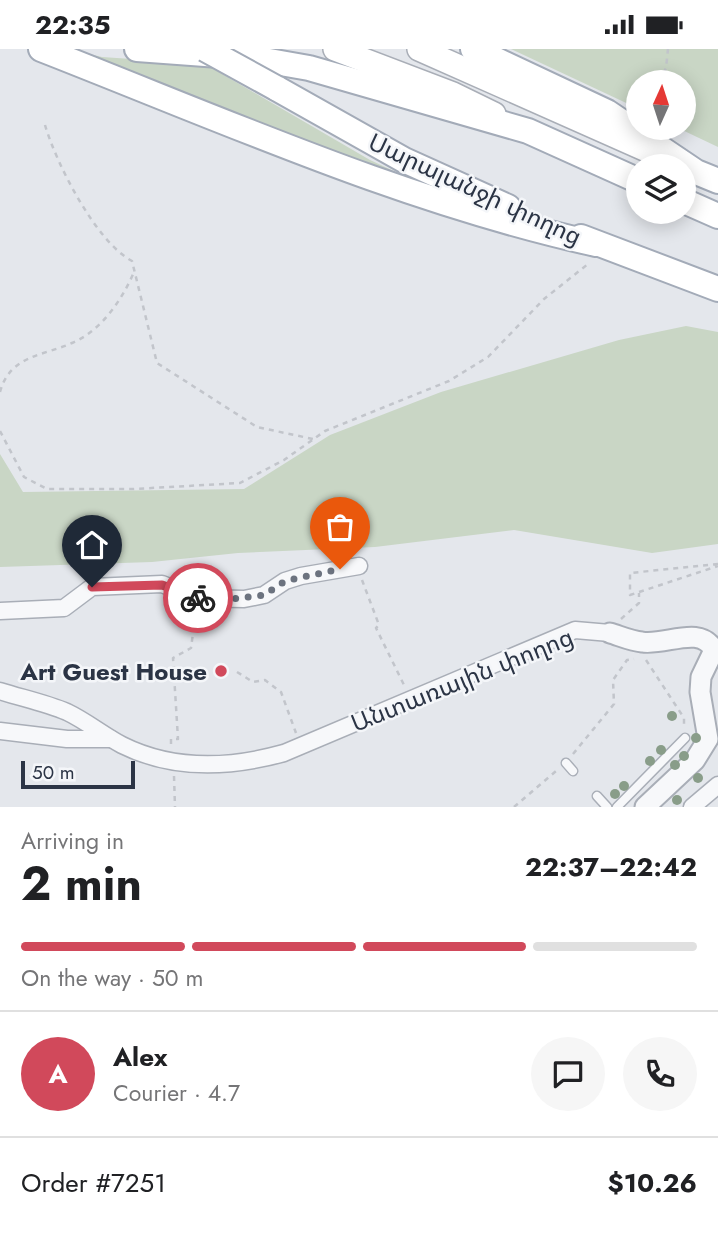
<!DOCTYPE html>
<html lang="en">
<head>
<meta charset="utf-8">
<style>
  :root { --surface:#fff; --page:#f6f6f6; --text:#202124; --muted:#757577; --line:#e0e0e0; --accent:#d1495b }
  body { margin:0; font-family:Jost,"Noto Sans Armenian",sans-serif; background:var(--page); color:var(--text); height:100vh; display:flex; flex-direction:column; font-size:26px; white-space:nowrap }
  * { box-sizing:border-box; margin:0 }
  p { font-size:23px; color:var(--muted) }
  .icon { flex:none; width:38px; height:38px; fill:none; stroke:currentColor; stroke-width:2; stroke-linecap:round; stroke-linejoin:round }
  .map { position:relative; height:758px; overflow:hidden }
  .drawer { display:flex; flex-direction:column; background:var(--surface); flex:1 }
  .drawer>* { flex:none }
  .needle { width:46px; rotate:3deg }
  .buttons { position:absolute; left:626px; top:21px; display:grid; gap:14px }
  .buttons a { display:grid; place-items:center; width:70px; height:70px; border-radius:50%; background:var(--surface); box-shadow:0 4px 18px #0003; font-size:35px }
  .scale { position:absolute; left:21px; bottom:18px; width:114px; box-sizing:border-box; padding-left:7px; border:4px solid #2b3445; border-top:0; font-size:19px; line-height:24px; white-space:nowrap; color:#2b3445; -webkit-text-stroke:5px #f4f6f9; paint-order:stroke }
  .pin { position:absolute; display:grid; place-items:center; width:60px; height:60px; color:#fff; margin:-72px -30px; border-radius:50% 50% 50% 0; rotate:-45deg; box-shadow:0 0 7px #0007 }
  .pin .icon { rotate:45deg }
  .courier { position:absolute; display:grid; place-items:center; width:70px; height:70px; margin:-35px; border:5px solid #d1495b; border-radius:50%; background:#fff; color:#222; box-shadow:0 2px 9px #0007 }
  .head em { font-style:normal; font-weight:700 }
  .head div { display:flex; flex-direction:column-reverse }
  .head { display:flex; align-items:center; justify-content:space-between; height:119px; padding:0 21px }
  h1 { font-size:46px; font-weight:700; line-height:52px }
  .bar { display:grid; grid-template-columns:repeat(4,1fr); gap:10px 7px; align-content:center; height:84px; padding:0 21px }
  .bar i { height:9px; border-radius:5px; background:var(--line) }
  .bar .current { background:var(--accent) }
  .bar p { grid-column:span 4 }
  .line { display:flex; align-items:center; gap:18px; padding:0 21px; border-top:2px solid var(--line) }
  .line div { flex:1 }
  .round { display:grid; place-items:center; flex:none; width:74px; height:74px; border-radius:37px; background:var(--page) }
  .status { display:flex; justify-content:space-between; align-items:center; height:49px; padding:0 35px; background:var(--surface); direction:ltr }
  .status svg { height:19px; fill:currentColor }
  .map>svg:first-child { display:block }
  .green { fill:#c9d6c5 }
  .lines { fill:none; stroke-linecap:round; stroke-linejoin:round }
  .service-casing { stroke:#a9aeb7; stroke-width:11 }
  .minor-casing { stroke:#a9aeb7; stroke-width:19 }
  .tertiary-casing { stroke:#a9aeb7; stroke-width:23 }
  .secondary-casing { stroke:#a9aeb7; stroke-width:26 }
  .primary-casing { stroke:#a3abb8; stroke-width:28 }
  .path { stroke:#c2c5cb; stroke-width:2.5; stroke-dasharray:5 5; stroke-linecap:butt }
  .service { stroke:#f7f8fa; stroke-width:8 }
  .minor { stroke:#f7f8fa; stroke-width:16 }
  .tertiary { stroke:#f7f8fa; stroke-width:19 }
  .secondary { stroke:#fff; stroke-width:23 }
  .primary { stroke:#fff; stroke-width:24 }
  .primary-bridge-casing { stroke:#a3abb8; stroke-width:28; stroke-linecap:butt }
  .primary-bridge { stroke:#fff; stroke-width:24 }
  .tree { fill:#899d89 }
  .done { stroke:#6c737f; stroke-width:7; stroke-dasharray:0 12.6 }
  .route { stroke:#d1495b; stroke-width:9 }
  .poi-dot { fill:#d1495b; stroke:#f4f6f9; stroke-width:2.5 }
  .labels { text-anchor:middle; dominant-baseline:central; stroke-width:5; stroke-linejoin:round; paint-order:stroke }
  .street-label { font-size:24px; fill:#2b3445; stroke:#f4f6f9 }
  .poi-label { font-size:24px; font-weight:bold; fill:#2b3445; stroke:#f4f6f9; text-anchor:end }
</style>
</head>
<body>
<div class="status"><b>22:35</b><svg viewBox="0 0 49 12"><path d="M0 12V9h3v3zM5 12V6h3v6zM10 12V3h3v9zM15 12V0h3v12zM26 1h20v11H26zM47 4h2v5h-2z"/></svg></div>
<div class="map">
<svg width="718" height="758" viewBox="0 0 718 758">
  <rect width="100%" height="100%" fill="#e4e7ec"/>
  <!-- green -->
  <g class="green">
    <polygon points="511,0 718,0 718,98 678,79 684,79 684,33 639,33 639,60"/>
    <polygon points="80,3 102,8 205,15 370,111 435,141 361,116"/>
    <polygon points="686,277 718,283 718,495 652,504 514,481 375,498 238,504 152,513 0,518 0,405 23,443 244,440 330,386 441,343 619,291"/>
  </g>
  <g class="lines">
    <!-- service casing -->
    <g class="service-casing">
      <g id="service">
        <polyline points="566,714 573,722"/>
        <polyline points="597,747 607,758"/>
        <polyline points="617,758 685,689"/>
      </g>
    </g>
    <!-- minor casing -->
    <g class="minor-casing">
      <g id="minor">
        <polyline points="0,562 64,559 92,538 162,535 197,549 244,550 264,546 285,532 301,527 359,517"/>
        <path d="M 0,642 C 22,649 46,654 67,663 C 86,672 103,686 122,696 C 174,722 230,719 284,704 L 575,581 L 610,584"/>
        <polyline points="0,682 67,690 111,690"/>
        <polyline points="692,758 718,736"/>
      </g>
    </g>
    <!-- tertiary casing -->
    <g class="tertiary-casing">
      <path id="tertiary" d="M 610,584 C 620,587 631,592 642,593 C 666,597 700,575 714,601 L 701,628 L 700,643 L 708,690 L 695,711 L 645,758"/>
    </g>
    <!-- secondary casing -->
    <g class="secondary-casing">
      <g id="secondary">
        <polyline points="335,0 453,45 494,65"/>
        <polyline points="419,0 658,106"/>
      </g>
    </g>
    <!-- primary casing -->
    <g class="primary-casing">
      <g id="primary">
        <path d="M 41,0 C 223,71 405,153 596,195"/>
        <polyline points="137,0 246,8 309,19 528,82 639,132"/>
        <polyline points="473,0 607,63 696,123 718,132"/>
        <polyline points="276,39 404,111 508,158"/>
        <polyline points="684,152 718,167"/>
        <polyline points="581,188 718,240"/>
      </g>
    </g>
    <!-- path -->
    <g class="path">
      <polyline points="659,33 666,19 668,0"/>
      <path d="M 45,76 C 56,114 96,193 132,212 L 157,314 L 257,378 L 313,390"/>
      <path d="M 0,343 C 10,306 43,307 72,294 C 101,282 122,251 134,223"/>
      <polyline points="0,382 24,428 47,440 134,440 240,434 284,411 325,382 449,332 488,308 544,250 588,215"/>
      <polyline points="718,515 630,524 630,546 718,517"/>
      <polyline points="362,531 379,576 376,579 404,636"/>
      <polyline points="621,570 639,554 639,544"/>
      <polyline points="646,611 684,669 684,677"/>
      <polyline points="237,623 253,633 265,631 281,643 296,684"/>
      <polyline points="171,695 171,690 178,690 173,609 191,599 196,562"/>
      <polyline points="573,705 614,655 613,631 627,611 634,610"/>
      <polyline points="174,727 175,758"/>
      <polyline points="514,758 556,722"/>
    </g>
    <!-- service -->
    <use href="#service" class="service"/>
    <!-- minor -->
    <use href="#minor" class="minor"/>
    <!-- tertiary -->
    <use href="#tertiary" class="tertiary"/>
    <!-- secondary -->
    <use href="#secondary" class="secondary"/>
    <!-- primary -->
    <use href="#primary" class="primary"/>
    <!-- primary-bridge casing -->
    <g class="primary-bridge-casing">
      <polyline id="primary-bridge" points="205,0 276,39"/>
    </g>
    <!-- primary-bridge -->
    <use href="#primary-bridge" class="primary-bridge"/>
  </g>
  <!-- trees -->
  <g class="tree">
    <circle cx="672" cy="667" r="5"/>
    <circle cx="696" cy="689" r="5"/>
    <circle cx="661" cy="701" r="5"/>
    <circle cx="684" cy="707" r="5"/>
    <circle cx="650" cy="712" r="5"/>
    <circle cx="675" cy="716" r="5"/>
    <circle cx="698" cy="729" r="5"/>
    <circle cx="624" cy="737" r="5"/>
    <circle cx="615" cy="745" r="5"/>
    <circle cx="677" cy="751" r="5"/>
  </g>
  <g class="lines">
    <!-- done -->
    <polyline class="done" points="198,549 223,551 264,546 285,532 340,520"/>
    <!-- route -->
    <polyline class="route" points="92,538 162,536 198,549"/>
  </g>
  <!-- markers -->
  <circle class="poi-dot" cx="221" cy="622" r="7"/>
  <g class="labels">
    <!-- street labels -->
    <g class="street-label">
      <text transform="translate(475 140) rotate(25)">Սարալանջի փողոց</text>
      <text transform="translate(462 631) rotate(-22)">Անտառային փողոց</text>
    </g>
    <!-- poi labels -->
    <g class="poi-label">
      <text x="207" y="622">Art Guest House</text>
    </g>
  </g>
</svg>
<div class="buttons">
<a><svg class="needle" viewBox="-14 -14 28 28"><path d="M0-13l5 13h-10z" fill="#e53935"/><path d="M0 13l5-13h-10z" fill="#757577"/></svg></a>
<a><svg class="icon" aria-label="layers" viewBox="0 0 24 24"><path d="M12 4l9 5-9 5-9-5zM3 14l9 5 9-5"/></svg></a>
</div>
<div class="scale">50 m</div>
<div class="pin" style="left:340px;top:520px;background:#ea580c"><svg class="icon" aria-label="bag" viewBox="0 0 24 24"><path d="M5 8h14l-1 12H6zM9 8a3 3 0 0 1 6 0"/></svg></div>
<div class="pin" style="left:92px;top:538px;background:#1f2937"><svg class="icon" aria-label="home" viewBox="0 0 24 24"><path d="M3 11l9-7 9 7M6 9v11h12V9"/></svg></div>
<div class="courier" style="left:198px;top:549px"><svg class="icon" aria-label="bike" viewBox="0 0 24 24"><circle cx="6" cy="16" r="4"/><circle cx="18" cy="16" r="4"/><path d="M6 16l4-8h5l3 8M10 8l3 8H6M13 5h3"/></svg></div>
</div>
<section class="drawer">
<div class="head"><div><h1>2 min</h1><p>Arriving in</p></div><em>22:37–22:42</em></div>
<div class="bar"><i class="current"></i><i class="current"></i><i class="current"></i><i></i><p>On the way · 50 m</p></div>
<div class="line" style="height:126px"><b class="round" style="background:var(--accent);color:#fff">A</b><div><b>Alex</b><p>Courier · 4.7</p></div><a class="round"><svg class="icon" aria-label="chat" viewBox="0 0 24 24"><path d="M4 5h16v11H9l-5 4z"/></svg></a><a class="round"><svg class="icon" aria-label="phone" viewBox="0 0 24 24"><path d="M5 4h4l2 5-3 2q2 4 5 5l2-3 5 2v4C11 20 4 13 5 4z"/></svg></a></div>
<div class="line" style="height:91px"><div>Order #7251</div><b>$10.26</b></div>
</section>
</body>
</html>
